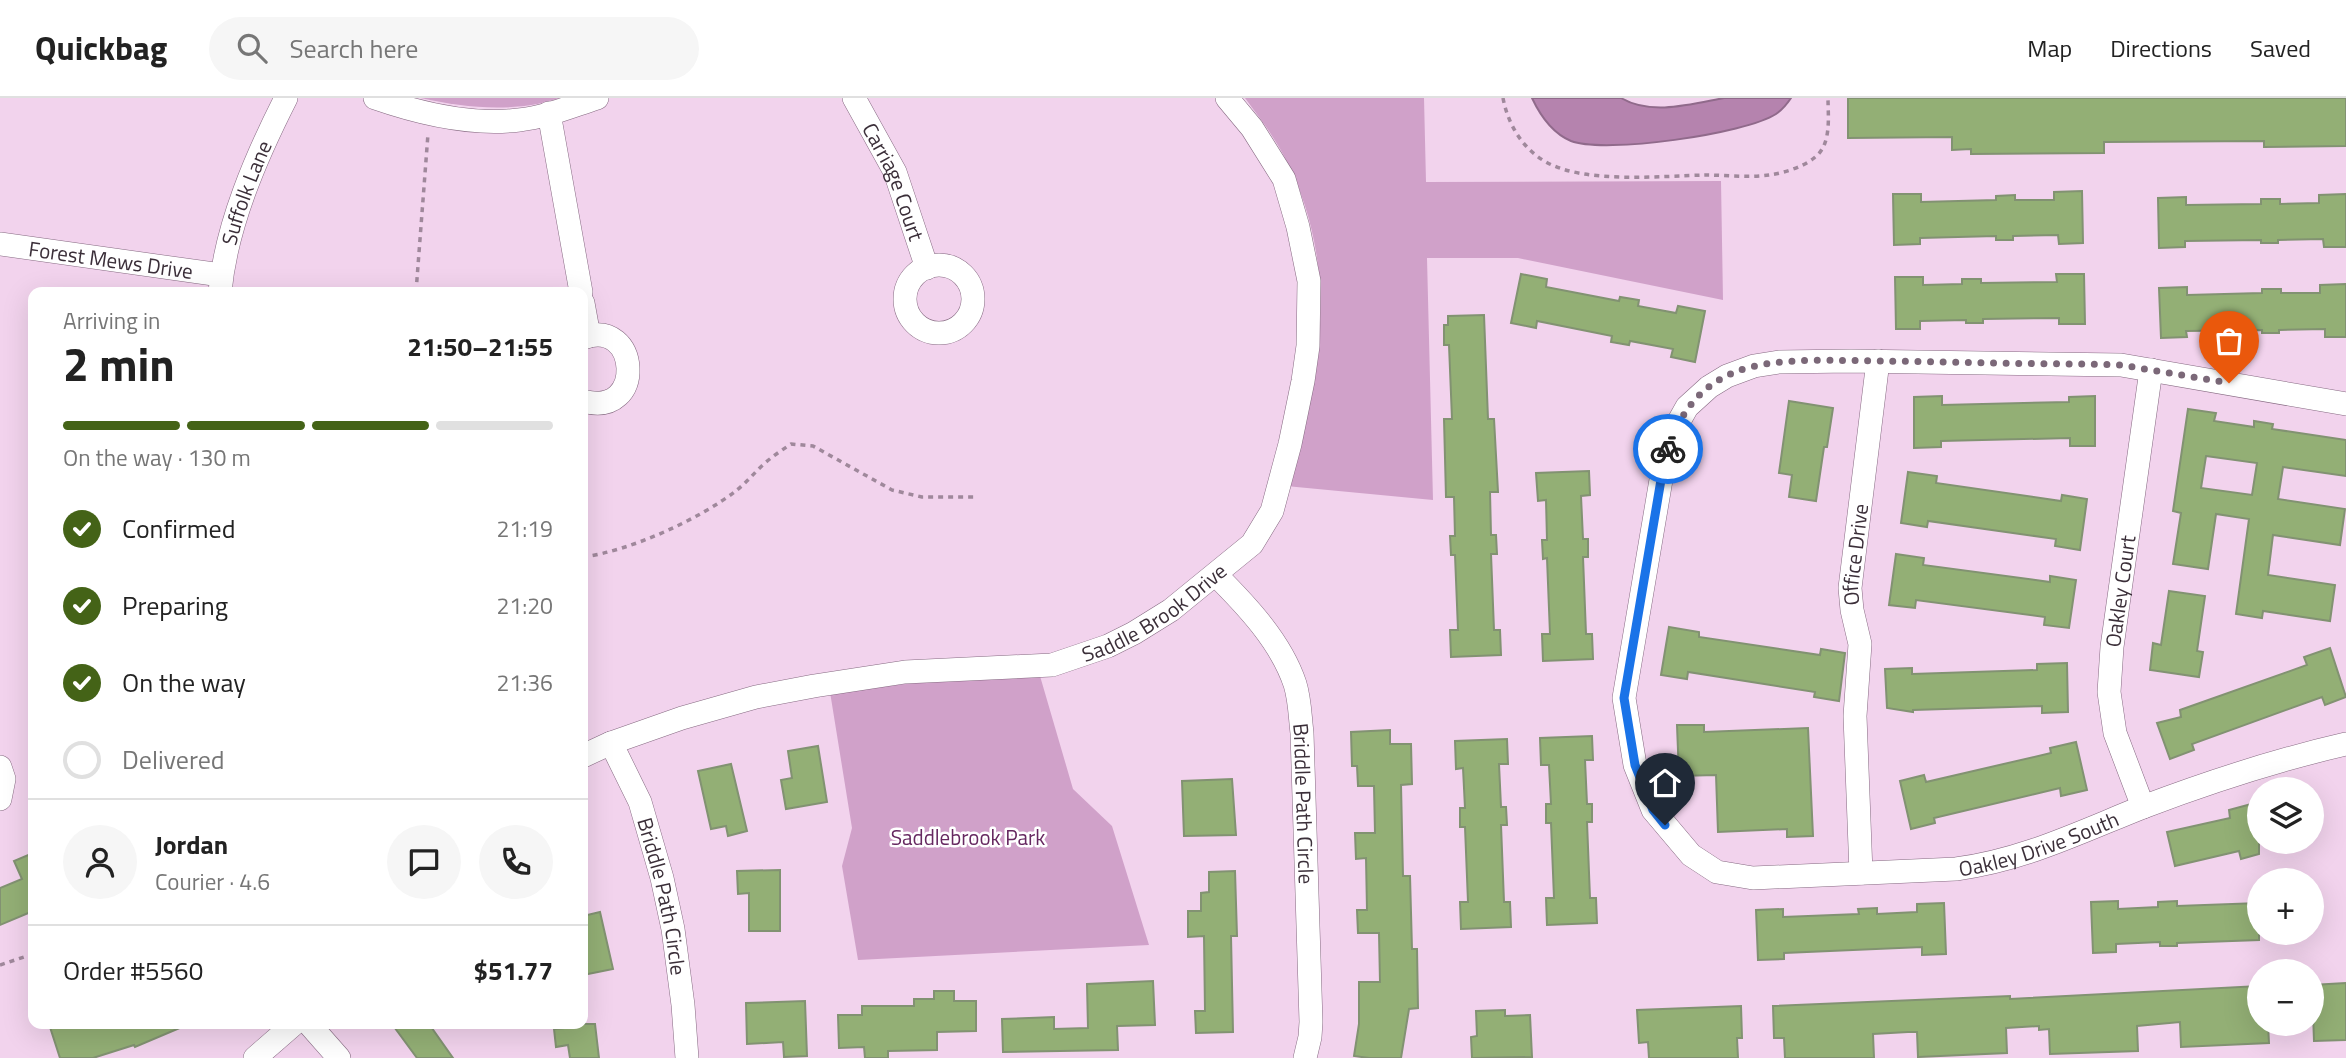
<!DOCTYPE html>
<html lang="en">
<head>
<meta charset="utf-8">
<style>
  :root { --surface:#fff; --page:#f6f6f6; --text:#222; --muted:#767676; --line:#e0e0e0; --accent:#446317 }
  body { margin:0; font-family:"Titillium Web",sans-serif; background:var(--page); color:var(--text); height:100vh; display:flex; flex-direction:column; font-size:26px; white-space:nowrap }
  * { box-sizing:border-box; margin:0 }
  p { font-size:23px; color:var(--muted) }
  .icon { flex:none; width:38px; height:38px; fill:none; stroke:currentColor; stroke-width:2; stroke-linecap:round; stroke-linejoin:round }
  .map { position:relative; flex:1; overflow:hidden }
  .details { position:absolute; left:28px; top:189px; width:560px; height:742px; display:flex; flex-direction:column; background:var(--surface); border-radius:14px; box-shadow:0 7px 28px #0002 }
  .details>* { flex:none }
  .tools { position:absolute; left:2247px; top:679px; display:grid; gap:14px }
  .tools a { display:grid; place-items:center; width:77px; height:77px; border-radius:50%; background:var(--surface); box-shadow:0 7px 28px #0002; font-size:35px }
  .pin { position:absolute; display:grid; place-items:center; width:60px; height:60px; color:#fff; margin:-72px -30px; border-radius:50% 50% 50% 0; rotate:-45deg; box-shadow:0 0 7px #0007 }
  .pin .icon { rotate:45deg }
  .courier { position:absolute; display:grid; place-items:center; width:70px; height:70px; margin:-35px; border:5px solid #1a73e8; border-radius:50%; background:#fff; color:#222; box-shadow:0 2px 9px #0007 }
  .summary em { font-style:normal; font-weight:700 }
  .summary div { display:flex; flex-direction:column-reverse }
  .summary { display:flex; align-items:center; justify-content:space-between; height:119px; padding:0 35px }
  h1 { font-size:46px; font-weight:700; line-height:52px }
  .bar { display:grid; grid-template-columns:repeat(4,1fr); gap:10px 7px; align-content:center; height:84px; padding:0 35px }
  .bar i { height:9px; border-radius:5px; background:var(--line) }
  .bar .selected { background:var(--accent) }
  .bar p { grid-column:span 4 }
  .line { display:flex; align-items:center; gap:18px; padding:0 35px; border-top:2px solid var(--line) }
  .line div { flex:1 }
  .round { display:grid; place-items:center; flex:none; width:74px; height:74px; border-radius:37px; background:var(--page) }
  ol { padding:0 35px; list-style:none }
  li { display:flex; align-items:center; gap:21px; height:77px }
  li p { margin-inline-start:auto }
  li .icon { padding:7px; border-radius:50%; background:var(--accent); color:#fff; stroke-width:4 }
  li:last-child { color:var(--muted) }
  li i { width:38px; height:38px; border:4px solid var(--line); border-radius:50% }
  header { display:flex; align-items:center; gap:42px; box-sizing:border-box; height:98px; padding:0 35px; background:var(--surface); border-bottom:2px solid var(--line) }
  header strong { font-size:33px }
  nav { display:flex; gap:38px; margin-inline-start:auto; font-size:24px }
  .search { width:490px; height:63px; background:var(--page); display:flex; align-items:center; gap:18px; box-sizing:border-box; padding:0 24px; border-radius:38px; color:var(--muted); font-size:26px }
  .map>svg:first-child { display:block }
  .green { fill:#d0a1c9 }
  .water { fill:#b583ae; stroke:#906a8b; stroke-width:2 }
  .building { fill:#93af75; stroke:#829272; stroke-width:2; fill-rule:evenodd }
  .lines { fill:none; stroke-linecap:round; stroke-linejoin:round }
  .minor-casing { stroke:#866a82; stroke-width:24 }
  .path { stroke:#9f889b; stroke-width:3.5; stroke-dasharray:5 5; stroke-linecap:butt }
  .minor { stroke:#fff; stroke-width:23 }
  .done { stroke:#7b6878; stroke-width:7; stroke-dasharray:0 12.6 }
  .route { stroke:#1a73e8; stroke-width:9 }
  .labels { text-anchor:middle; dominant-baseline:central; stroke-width:5; stroke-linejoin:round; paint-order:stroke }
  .street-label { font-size:21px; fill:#3b2f39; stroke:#fff }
  .park-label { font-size:21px; fill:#662860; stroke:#fff }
</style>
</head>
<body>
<header>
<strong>Quickbag</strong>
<div class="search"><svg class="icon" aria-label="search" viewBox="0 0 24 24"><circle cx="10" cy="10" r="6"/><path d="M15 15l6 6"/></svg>Search here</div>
<nav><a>Map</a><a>Directions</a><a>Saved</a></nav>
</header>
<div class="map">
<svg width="2346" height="960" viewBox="0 0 2346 960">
  <rect width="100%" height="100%" fill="#f2d3ed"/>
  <!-- green -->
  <g class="green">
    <path d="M 421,0 L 559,0 C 516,15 465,10 421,0 Z"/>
    <path d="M 1245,0 L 1424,0 L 1426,84 L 1721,83 L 1723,202 L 1518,160 L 1427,160 L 1433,402 L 1286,388 C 1324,279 1340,164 1284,58 C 1273,37 1259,19 1245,0 Z"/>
    <polygon points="1040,578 1073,691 1112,728 1149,847 858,862 842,768 852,730 830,594 925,584"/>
  </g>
  <!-- water -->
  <path class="water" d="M 1532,0 L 1621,0 C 1651,18 1692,6 1724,0 C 1743,0 1771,0 1791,0 C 1787,6 1782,12 1776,16 C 1745,36 1605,56 1571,43 C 1552,35 1540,17 1532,0 Z"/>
  <!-- building -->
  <g class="building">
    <polygon points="1848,0 2346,0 2346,48 2264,49 2264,43 2104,44 2104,55 1971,56 1971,51 1952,52 1952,39 1848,40"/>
    <polygon points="2082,93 2083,145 2059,146 2058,137 2013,138 2013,142 1996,142 1996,138 1920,140 1920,146 1894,147 1893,96 1921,96 1921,104 1996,102 1996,98 2015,97 2015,102 2054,102 2054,94"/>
    <polygon points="2346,96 2346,149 2324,149 2323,141 2278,142 2278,145 2261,145 2261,142 2185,143 2185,149 2159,150 2158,100 2186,99 2186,107 2261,106 2261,101 2280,101 2280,106 2319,105 2319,97"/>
    <polygon points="1521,176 1547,181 1546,189 1619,203 1620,199 1639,202 1638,208 1676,215 1678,208 1705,213 1695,264 1671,259 1673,251 1630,243 1629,247 1611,244 1612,238 1537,223 1536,230 1511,225"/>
    <polygon points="2056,176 2084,176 2085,226 2059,226 2059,220 1983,221 1983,225 1966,225 1966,222 1920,223 1920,231 1896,231 1895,179 1923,179 1923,187 1962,186 1962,181 1981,181 1981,185 2057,184"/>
    <polygon points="2346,186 2346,239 2325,239 2325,231 2279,232 2279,235 2262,235 2262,232 2186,233 2187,239 2161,240 2159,190 2187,189 2187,197 2262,195 2262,191 2281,191 2281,195 2320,195 2320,187"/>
    <polygon points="1484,217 1488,321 1494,321 1498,394 1490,394 1491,437 1496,437 1497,456 1491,456 1494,532 1500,532 1501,557 1451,559 1450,532 1458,532 1455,457 1451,457 1450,438 1455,438 1454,399 1446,399 1444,321 1452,321 1449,247 1444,247 1444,227 1448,227 1448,218"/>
    <polygon points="1942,298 1942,307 2069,304 2069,299 2095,298 2095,348 2070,348 2070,340 1941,343 1941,349 1914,350 1914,299"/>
    <polygon points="1789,303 1833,310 1827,349 1824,349 1816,403 1789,399 1792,377 1779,375"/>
    <path d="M 2188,311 L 2216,315 L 2214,323 L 2254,329 L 2254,323 L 2273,326 L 2272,331 L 2346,342 L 2346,378 L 2283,369 L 2278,401 L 2345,411 L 2340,447 L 2273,437 L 2268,477 L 2335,487 L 2330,523 L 2263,513 L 2262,520 L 2236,516 L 2249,421 L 2216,416 L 2208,471 L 2173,466 L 2181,415 L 2173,413 ZM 2206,358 L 2257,365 L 2252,397 L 2201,390 Z"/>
    <polygon points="1589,373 1590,397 1581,398 1583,441 1588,441 1588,459 1583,459 1586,536 1592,536 1593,561 1543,563 1542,536 1550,536 1547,460 1543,461 1542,442 1547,442 1546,402 1538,403 1536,375"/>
    <polygon points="1908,374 1937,378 1936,385 2061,403 2062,397 2087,401 2080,452 2055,448 2056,441 1928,423 1927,429 1901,425"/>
    <polygon points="1896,456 1924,460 1923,467 2050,484 2050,478 2076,482 2069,530 2044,527 2045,519 1916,502 1915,510 1889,507"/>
    <polygon points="2169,493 2205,498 2197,553 2203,554 2199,579 2150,572 2153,545 2161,547"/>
    <polygon points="1669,529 1699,534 1699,539 1820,557 1821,551 1845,555 1839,603 1814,599 1815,594 1688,574 1687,581 1661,577"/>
    <polygon points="2330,550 2346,599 2325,607 2322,599 2192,646 2194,652 2170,661 2157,625 2181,619 2180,612 2307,567 2304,559"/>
    <polygon points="2067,565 2068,614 2042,615 2042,608 1913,612 1913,614 1887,610 1885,571 1912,570 1912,576 2037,572 2037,566"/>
    <polygon points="1677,627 1704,627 1704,634 1808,630 1813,738 1787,739 1787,731 1718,734 1716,677 1679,678"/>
    <polygon points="1390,632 1390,646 1411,646 1412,686 1401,687 1403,778 1410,778 1412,851 1417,851 1418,910 1409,911 1401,960 1369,960 1354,958 1359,926 1359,884 1380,884 1379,835 1358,835 1357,812 1367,812 1366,760 1356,761 1355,735 1375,735 1374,688 1358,688 1357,668 1352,668 1351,634"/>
    <polygon points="1592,638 1593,662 1585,662 1587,706 1592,706 1592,724 1587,724 1590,800 1596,800 1597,825 1547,827 1546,800 1554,800 1551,725 1546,725 1546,706 1551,706 1549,667 1541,667 1540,640"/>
    <polygon points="1507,641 1508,666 1499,666 1501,709 1506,709 1507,727 1501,727 1504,804 1510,804 1511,829 1461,831 1460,804 1468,804 1465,729 1460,729 1460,710 1465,710 1463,670 1456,671 1455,643"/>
    <polygon points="2076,644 2087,692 2061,698 2060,690 1934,720 1935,725 1911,731 1900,683 1924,677 1926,684 2051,655 2050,650"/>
    <polygon points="818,648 827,704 786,711 781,682 792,680 788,653"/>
    <polygon points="731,666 747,733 728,738 726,728 711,731 698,673"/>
    <polygon points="1232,681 1236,737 1184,738 1182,683"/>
    <polygon points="2255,705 2259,722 2259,756 2241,761 2239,753 2175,768 2167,734 2230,720 2229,712"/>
    <polygon points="33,755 33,813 0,827 0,790 22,781 14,763"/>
    <polygon points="780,772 780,833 749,833 749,795 738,796 737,773"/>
    <polygon points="1235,773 1237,838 1231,838 1233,934 1196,935 1195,913 1205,913 1204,838 1188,839 1188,813 1201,813 1201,795 1209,794 1209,774"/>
    <polygon points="2118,803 2118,811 2158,809 2158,804 2177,803 2177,808 2259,805 2259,842 2177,845 2177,848 2160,848 2160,844 2116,846 2116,854 2093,855 2091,804"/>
    <polygon points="1944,805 1946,856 1922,857 1922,849 1784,855 1784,861 1758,862 1756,812 1783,811 1783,819 1859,816 1858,811 1877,810 1877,816 1917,814 1917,806"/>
    <polygon points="600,814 613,871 583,877 583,818"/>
    <polygon points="1153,883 1155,927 1117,928 1118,952 1003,954 1002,921 1054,919 1054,931 1088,930 1087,886"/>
    <polygon points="2346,885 2346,942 2314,943 2312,887"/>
    <polygon points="2259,888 2259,926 2268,926 2269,945 2181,949 2180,924 2137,928 2138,953 2050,956 2049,931 2039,932 2039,928 2006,930 2007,955 1918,959 1917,934 1908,934 1873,936 1874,960 1785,960 1784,940 1774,940 1773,908 2010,898 2010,901"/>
    <polygon points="934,893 954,893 954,903 976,903 976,933 937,934 937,952 888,953 888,960 865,960 864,949 839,950 838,917 862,917 862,908 914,908 914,901 934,901"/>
    <polygon points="805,903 807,958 784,959 783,944 747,946 746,905"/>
    <polygon points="1741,908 1742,940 1737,940 1738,960 1649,960 1648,944 1639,945 1637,912"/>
    <polygon points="1505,912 1505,918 1530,917 1532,959 1472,960 1471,939 1477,938 1476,913"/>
    <polygon points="49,926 189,926 135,949 134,947 93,960 60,960"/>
    <polygon points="392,926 429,926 453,960 417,960"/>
    <polygon points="564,926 595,926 599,960 570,960 568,947 556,949 554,931 564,930"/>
  </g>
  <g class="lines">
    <!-- minor casing -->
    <g class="minor-casing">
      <g id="minor">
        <path d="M 375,0 C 421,16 471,28 519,22 C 546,19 572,8 597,0"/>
        <path id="s1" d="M 854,0 L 895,74 L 927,170"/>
        <polyline points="549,15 581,194"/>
        <path id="s2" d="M 0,146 L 221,177"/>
        <circle cx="939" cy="201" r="34"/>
        <path id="s3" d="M 220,194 C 226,128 256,59 286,0"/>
        <polyline points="583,205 589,238"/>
        <path d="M 583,240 C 639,218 647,321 583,303"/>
        <path id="s4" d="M 2346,306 L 2121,267 L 1851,263 L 1779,264 L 1754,268 L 1727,278 L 1709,289 L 1687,309 L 1674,332 L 1662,376 L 1624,600 L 1635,667 L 1653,712 L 1691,757 L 1717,774 L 1753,780 L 1956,771 C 2024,762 2080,734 2143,709 C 2209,684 2276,662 2346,646"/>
        <path id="s5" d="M 1216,477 C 1247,508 1281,544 1295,586 C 1300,602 1300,619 1302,635 L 1311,924 L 1310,939 L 1305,960"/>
        <path id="s6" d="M 611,645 L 640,704 L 662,780 L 673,831 L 683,907 L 687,960"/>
        <path id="s7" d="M 583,658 L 611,645 L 682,620 L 756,599 L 814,588 L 905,574 L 1052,567 L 1108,548 L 1134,535 L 1171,512 L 1252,446 L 1272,413 L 1290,346 L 1303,283 L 1308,248 L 1309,183 L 1298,129 L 1284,81 L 1252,30 L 1227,0"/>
        <polyline points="0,669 4,681 0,701"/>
        <path id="s8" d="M 2143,709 L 2115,635 L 2109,594 L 2112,549 L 2151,272"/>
        <path id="s9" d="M 1861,775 L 1855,618 L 1860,546 L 1852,512 L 1850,490 L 1878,263"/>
        <polyline points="309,926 339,960"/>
        <polyline points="255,960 294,926"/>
      </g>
    </g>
    <!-- path -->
    <g class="path">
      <path d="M 1503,0 C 1508,27 1523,51 1546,64 C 1585,86 1660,78 1705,77 C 1726,77 1749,80 1769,77 C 1784,75 1803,69 1814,60 C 1832,47 1828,19 1828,0"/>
      <polyline points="416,194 428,36"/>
      <path d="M 583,459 C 630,453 700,421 737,392 C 747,384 755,374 765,365 C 773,358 782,352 791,346 L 813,348 L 892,392 L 922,399 L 974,399"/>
      <polyline points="0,867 33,856"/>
    </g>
    <!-- minor -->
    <use href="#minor" class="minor"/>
  </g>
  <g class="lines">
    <!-- done -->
    <path class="done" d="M 1668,351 C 1680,315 1699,289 1735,274 C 1775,258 1840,263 1883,263 C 1952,264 2021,266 2090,266 L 2121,267 L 2229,285"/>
    <!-- route -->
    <polyline class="route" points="1665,727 1653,712 1635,667 1624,600 1662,376 1668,351"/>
  </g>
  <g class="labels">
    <!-- street labels -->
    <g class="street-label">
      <text stroke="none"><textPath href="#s1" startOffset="93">Carriage Court</textPath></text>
      <text stroke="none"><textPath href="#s3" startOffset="103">Suffolk Lane</textPath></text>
      <text stroke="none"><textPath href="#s2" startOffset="112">Forest Mews Drive</textPath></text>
      <text stroke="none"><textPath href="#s9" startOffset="320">Office Drive</textPath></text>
      <text stroke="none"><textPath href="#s8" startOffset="222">Oakley Court</textPath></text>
      <text stroke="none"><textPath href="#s7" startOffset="597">Saddle Brook Drive</textPath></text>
      <text stroke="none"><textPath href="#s5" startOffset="256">Briddle Path Circle</textPath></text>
      <text stroke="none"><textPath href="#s4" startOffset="1507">Oakley Drive South</textPath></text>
      <text stroke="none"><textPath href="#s6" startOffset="163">Briddle Path Circle</textPath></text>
    </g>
    <!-- park labels -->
    <g class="park-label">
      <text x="968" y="739">Saddlebrook Park</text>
    </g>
  </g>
</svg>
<div class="tools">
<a><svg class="icon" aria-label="layers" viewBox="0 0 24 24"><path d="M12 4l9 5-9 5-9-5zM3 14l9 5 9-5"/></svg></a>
<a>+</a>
<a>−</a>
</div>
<div class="pin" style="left:2229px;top:285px;background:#ea580c"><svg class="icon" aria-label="bag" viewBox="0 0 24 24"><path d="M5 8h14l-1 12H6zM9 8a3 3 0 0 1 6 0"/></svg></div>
<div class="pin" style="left:1665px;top:727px;background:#1f2937"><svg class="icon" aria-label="home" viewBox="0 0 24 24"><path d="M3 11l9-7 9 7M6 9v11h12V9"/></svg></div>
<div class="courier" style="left:1668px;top:351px"><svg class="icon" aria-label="bike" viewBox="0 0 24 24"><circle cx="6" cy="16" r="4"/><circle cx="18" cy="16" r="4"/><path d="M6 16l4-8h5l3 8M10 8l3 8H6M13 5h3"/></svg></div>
<section class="details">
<div class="summary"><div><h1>2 min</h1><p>Arriving in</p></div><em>21:50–21:55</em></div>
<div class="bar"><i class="selected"></i><i class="selected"></i><i class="selected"></i><i></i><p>On the way · 130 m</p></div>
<ol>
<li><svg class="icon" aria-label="check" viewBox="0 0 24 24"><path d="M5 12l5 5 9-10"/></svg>Confirmed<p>21:19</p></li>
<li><svg class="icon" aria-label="check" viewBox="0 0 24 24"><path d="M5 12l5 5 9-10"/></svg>Preparing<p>21:20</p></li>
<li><svg class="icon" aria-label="check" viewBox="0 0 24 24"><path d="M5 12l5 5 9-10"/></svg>On the way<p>21:36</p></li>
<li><i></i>Delivered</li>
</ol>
<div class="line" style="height:126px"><a class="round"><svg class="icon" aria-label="person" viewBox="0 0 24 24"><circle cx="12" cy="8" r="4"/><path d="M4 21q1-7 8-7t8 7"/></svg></a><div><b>Jordan</b><p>Courier · 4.6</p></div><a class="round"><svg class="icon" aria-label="chat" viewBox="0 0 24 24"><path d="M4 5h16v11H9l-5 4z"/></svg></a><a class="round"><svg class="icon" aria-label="phone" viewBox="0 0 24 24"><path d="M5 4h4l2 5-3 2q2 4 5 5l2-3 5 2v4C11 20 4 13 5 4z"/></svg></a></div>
<div class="line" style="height:91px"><div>Order #5560</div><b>$51.77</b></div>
</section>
</div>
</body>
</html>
